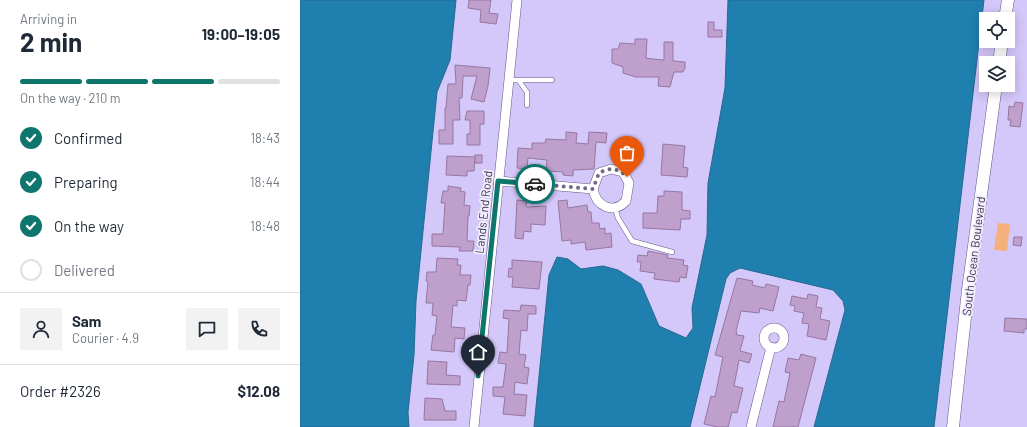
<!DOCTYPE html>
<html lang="en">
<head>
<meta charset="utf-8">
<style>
  :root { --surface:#fff; --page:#f2f2f3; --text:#1f2937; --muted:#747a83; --line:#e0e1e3; --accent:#0f766e }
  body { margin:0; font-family:Barlow,sans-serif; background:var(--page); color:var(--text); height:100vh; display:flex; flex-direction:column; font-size:15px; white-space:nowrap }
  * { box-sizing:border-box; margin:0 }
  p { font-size:13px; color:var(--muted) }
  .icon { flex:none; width:22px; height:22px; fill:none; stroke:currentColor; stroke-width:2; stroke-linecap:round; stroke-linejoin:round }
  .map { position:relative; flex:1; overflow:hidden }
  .sheet { display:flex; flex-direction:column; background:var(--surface); width:300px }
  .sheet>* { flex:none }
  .fabs { position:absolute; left:679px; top:12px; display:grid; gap:8px }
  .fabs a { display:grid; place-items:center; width:36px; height:36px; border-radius:0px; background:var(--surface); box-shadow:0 2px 10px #0003; font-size:20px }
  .pin { position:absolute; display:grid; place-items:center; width:34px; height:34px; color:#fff; margin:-41px -17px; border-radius:50% 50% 50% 0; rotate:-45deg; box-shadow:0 0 4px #0007 }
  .pin .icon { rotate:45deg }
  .courier { position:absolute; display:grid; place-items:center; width:40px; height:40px; margin:-20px; border:3px solid #0f766e; border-radius:50%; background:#fff; color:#222; box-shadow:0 1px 5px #0007 }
  .head em { font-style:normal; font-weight:700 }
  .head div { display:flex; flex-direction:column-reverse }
  .head { display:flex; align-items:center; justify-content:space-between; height:68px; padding:0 20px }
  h1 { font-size:26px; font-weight:700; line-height:30px }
  .bar { display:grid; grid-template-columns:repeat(4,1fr); gap:6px 4px; align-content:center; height:48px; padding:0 20px }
  .bar i { height:5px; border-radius:3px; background:var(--line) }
  .bar .selected { background:var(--accent) }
  .bar p { grid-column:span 4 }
  .line { display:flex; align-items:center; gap:10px; padding:0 20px; border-top:1px solid var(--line) }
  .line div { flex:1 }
  .round { display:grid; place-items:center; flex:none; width:42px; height:42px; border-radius:0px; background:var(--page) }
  ol { padding:0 20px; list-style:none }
  li { display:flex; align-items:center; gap:12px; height:44px }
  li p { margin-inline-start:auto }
  li .icon { padding:4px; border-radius:50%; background:var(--accent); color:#fff; stroke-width:4 }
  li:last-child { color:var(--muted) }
  li i { width:22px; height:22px; border:2px solid var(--line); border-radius:50% }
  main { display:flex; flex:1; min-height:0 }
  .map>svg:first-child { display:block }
  .green { fill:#f6b07d }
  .water { fill:#1f7faf; stroke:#276990 }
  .building { fill:#bf9fcb; stroke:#9577a1 }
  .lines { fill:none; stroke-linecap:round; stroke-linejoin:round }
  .lane-casing { stroke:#645885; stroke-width:5.5 }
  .street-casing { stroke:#645885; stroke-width:10 }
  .secondary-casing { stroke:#645885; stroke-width:13 }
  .lane { stroke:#fff; stroke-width:4.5 }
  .street { stroke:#fff; stroke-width:9 }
  .secondary { stroke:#fff; stroke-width:12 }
  .done { stroke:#706887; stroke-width:4; stroke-dasharray:0 7.2 }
  .route { stroke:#0f766e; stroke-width:5 }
  .labels { text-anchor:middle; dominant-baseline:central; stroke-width:3.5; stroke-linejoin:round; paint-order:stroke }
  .street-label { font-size:12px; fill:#3a3549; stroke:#f2eefe }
</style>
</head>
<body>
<main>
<section class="sheet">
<div class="head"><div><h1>2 min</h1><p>Arriving in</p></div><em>19:00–19:05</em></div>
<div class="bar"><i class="selected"></i><i class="selected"></i><i class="selected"></i><i></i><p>On the way · 210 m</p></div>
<ol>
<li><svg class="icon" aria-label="check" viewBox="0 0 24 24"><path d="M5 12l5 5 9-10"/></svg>Confirmed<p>18:43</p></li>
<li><svg class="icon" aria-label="check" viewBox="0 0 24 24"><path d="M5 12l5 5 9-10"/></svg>Preparing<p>18:44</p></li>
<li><svg class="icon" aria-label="check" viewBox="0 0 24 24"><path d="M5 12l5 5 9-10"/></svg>On the way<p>18:48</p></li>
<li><i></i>Delivered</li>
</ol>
<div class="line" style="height:72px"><a class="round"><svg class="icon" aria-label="person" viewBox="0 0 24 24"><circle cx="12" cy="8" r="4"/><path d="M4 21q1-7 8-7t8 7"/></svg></a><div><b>Sam</b><p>Courier · 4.9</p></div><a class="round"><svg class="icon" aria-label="chat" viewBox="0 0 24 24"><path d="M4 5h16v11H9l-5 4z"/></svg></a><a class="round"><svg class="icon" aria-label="phone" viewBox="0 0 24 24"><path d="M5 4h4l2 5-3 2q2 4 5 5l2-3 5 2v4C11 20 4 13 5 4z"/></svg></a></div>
<div class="line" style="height:52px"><div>Order #2326</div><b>$12.08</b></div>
</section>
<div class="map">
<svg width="727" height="427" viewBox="0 0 727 427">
  <rect width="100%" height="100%" fill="#d4c7fa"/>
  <!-- green -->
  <polygon class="green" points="698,223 710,224 707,251 694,250"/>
  <!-- water -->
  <g class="water">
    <polygon points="0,0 156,0 150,60 137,92 116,301 114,355 108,412 109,427 0,427"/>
    <polygon points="428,0 684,0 634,427 514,427 545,310 543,301 533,290 440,268 430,273 426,279 390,427 234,427 249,275 257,257 268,259 281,269 303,266 318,270 341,284 359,326 386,338 393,328 392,308 407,235 408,183 425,88"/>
  </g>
  <!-- building -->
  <g class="building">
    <polygon points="169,0 191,0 189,13 198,14 196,24 180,22 181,10 168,8"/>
    <polygon points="408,22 414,22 414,30 422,30 422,37 408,37"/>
    <polygon points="335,39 347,39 346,58 352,59 364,60 364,42 373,42 373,61 385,62 385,68 383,72 374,72 370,87 358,86 359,77 336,77 323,73 323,67 312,63 312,49 318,49 320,43 335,44"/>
    <polygon points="155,65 190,68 188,86 184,102 171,99 177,76 163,76 162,98 159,98 160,120 153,120 153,144 139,144 139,130 145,130 145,108 146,108 148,84 156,84"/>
    <polygon points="715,102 723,103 720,127 710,126 711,120 708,120 709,106 714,107"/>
    <polygon points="167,111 184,111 184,124 180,124 180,145 167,145 167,134 170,134 170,120 165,120"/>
    <polygon points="266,132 277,133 276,143 288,144 289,132 307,133 306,143 296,142 294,169 273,170 273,176 263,175 263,172 246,171 247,160 228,158 227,169 217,168 218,148 232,149 232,143 245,143 246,139 266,140"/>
    <polygon points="363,144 385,146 383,167 388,168 387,177 361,175"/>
    <rect x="175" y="155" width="7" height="8"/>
    <polygon points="147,156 175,157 174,171 167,171 167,176 146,175"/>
    <polygon points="148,186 161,188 160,191 165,192 164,205 170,206 169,216 168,216 167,241 174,241 173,251 159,251 160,247 132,246 132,234 143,234 145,203 141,203 143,191 148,191"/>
    <polygon points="364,191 382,192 382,210 390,211 390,219 381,219 380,230 343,228 343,213 357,213 358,196 364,196"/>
    <polygon points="217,200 227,201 226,207 246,206 245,225 231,224 231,232 224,231 223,239 215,238"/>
    <polygon points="267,200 268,208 287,205 288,212 291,212 292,223 299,223 300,229 305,228 305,234 311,233 312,247 286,250 285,242 271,244 271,240 262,241 258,201"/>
    <polygon points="714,237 722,237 721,246 713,245"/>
    <polygon points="348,251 368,255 367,258 384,260 383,265 388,266 386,278 380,277 379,282 354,279 355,273 340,271 341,262 337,262 338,255 347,256"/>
    <polygon points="137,258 158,259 157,265 161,265 160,275 171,275 170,285 168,285 166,301 157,300 157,306 153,305 151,327 165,328 164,339 155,338 154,352 131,350 133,335 135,335 137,316 132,315 133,303 126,303 128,282 126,281 127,272 136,272"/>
    <polygon points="212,260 242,262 239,289 212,287 213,277 208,277 209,268 212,269"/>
    <polygon points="437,278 453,281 452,285 465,288 466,284 479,287 473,311 460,308 459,313 441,311 436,331 437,335 444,336 440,351 452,354 449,363 439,360 434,386 443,388 437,413 432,412 428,427 418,427 404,424 411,396 415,397 423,357 415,355"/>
    <polygon points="508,294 518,296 516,307 522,308 520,319 530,321 526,340 507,336 509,324 502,323 504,313 494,311 495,306 490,305 492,296 507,299"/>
    <polygon points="221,305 236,306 236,314 228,314 227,331 221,330 219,354 226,355 224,367 229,368 227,384 215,382 214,394 227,395 225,416 203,414 205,397 193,396 193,387 203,387 206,364 198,363 200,352 207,353 209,319 203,318 204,310 220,311"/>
    <polygon points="705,318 727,319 727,329 724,329 724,333 704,331"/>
    <polygon points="501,354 516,358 498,427 473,427 479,401 484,402 490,373 485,372 488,358 499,360"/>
    <polygon points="128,361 147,362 146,375 160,376 160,385 127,384"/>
    <polygon points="125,398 142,399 145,411 156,411 156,420 124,420"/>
  </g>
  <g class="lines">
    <!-- lane casing -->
    <g class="lane-casing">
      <g id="lane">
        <polyline points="209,80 252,80"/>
        <polyline points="219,81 227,92 227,105"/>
        <polyline points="315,208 318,218 332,241 372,252"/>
      </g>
    </g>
    <!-- street casing -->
    <g class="street-casing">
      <g id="street">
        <path d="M 311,169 L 323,172 L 329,183 L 326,201 C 313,215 296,206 293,189 L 299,173 Z"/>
        <polyline points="198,181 293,189"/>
        <circle cx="474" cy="338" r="10"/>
        <polyline points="174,427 217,0"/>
        <polyline points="451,427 471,347"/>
      </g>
    </g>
    <!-- secondary casing -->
    <g class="secondary-casing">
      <g id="secondary">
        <polyline points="705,19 708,0"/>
        <polyline points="699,63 702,41"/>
        <polyline points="653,427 668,290 696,85"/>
      </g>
    </g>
    <!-- lane -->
    <use href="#lane" class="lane"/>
    <!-- street -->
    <use href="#street" class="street"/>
    <!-- secondary -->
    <use href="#secondary" class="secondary"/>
  </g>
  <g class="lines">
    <!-- done -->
    <path class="done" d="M 235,184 L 293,189 L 299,173 C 309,167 319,168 327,177"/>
    <!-- route -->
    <polyline class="route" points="178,376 198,181 235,184"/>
  </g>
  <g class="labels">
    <!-- street labels -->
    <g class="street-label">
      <text transform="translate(183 212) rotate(-84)">Lands End Road</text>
      <text transform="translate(673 256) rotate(-83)">South Ocean Boulevard</text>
    </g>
  </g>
</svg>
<div class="fabs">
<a><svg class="icon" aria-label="locate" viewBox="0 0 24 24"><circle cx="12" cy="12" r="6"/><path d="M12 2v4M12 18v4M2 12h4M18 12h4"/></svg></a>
<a><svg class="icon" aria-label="layers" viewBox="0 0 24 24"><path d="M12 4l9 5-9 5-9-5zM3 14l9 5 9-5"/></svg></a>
</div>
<div class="pin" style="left:327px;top:177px;background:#ea580c"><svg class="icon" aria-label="bag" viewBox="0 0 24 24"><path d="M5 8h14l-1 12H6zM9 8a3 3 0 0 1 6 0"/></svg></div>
<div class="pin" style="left:178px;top:376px;background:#1f2937"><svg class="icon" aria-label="home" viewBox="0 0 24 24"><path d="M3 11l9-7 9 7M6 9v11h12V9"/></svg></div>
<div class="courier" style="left:235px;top:184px"><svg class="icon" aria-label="car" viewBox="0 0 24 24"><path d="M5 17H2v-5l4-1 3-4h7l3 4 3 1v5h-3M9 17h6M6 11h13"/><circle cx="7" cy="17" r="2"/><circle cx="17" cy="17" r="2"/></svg></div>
</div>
</main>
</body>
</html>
